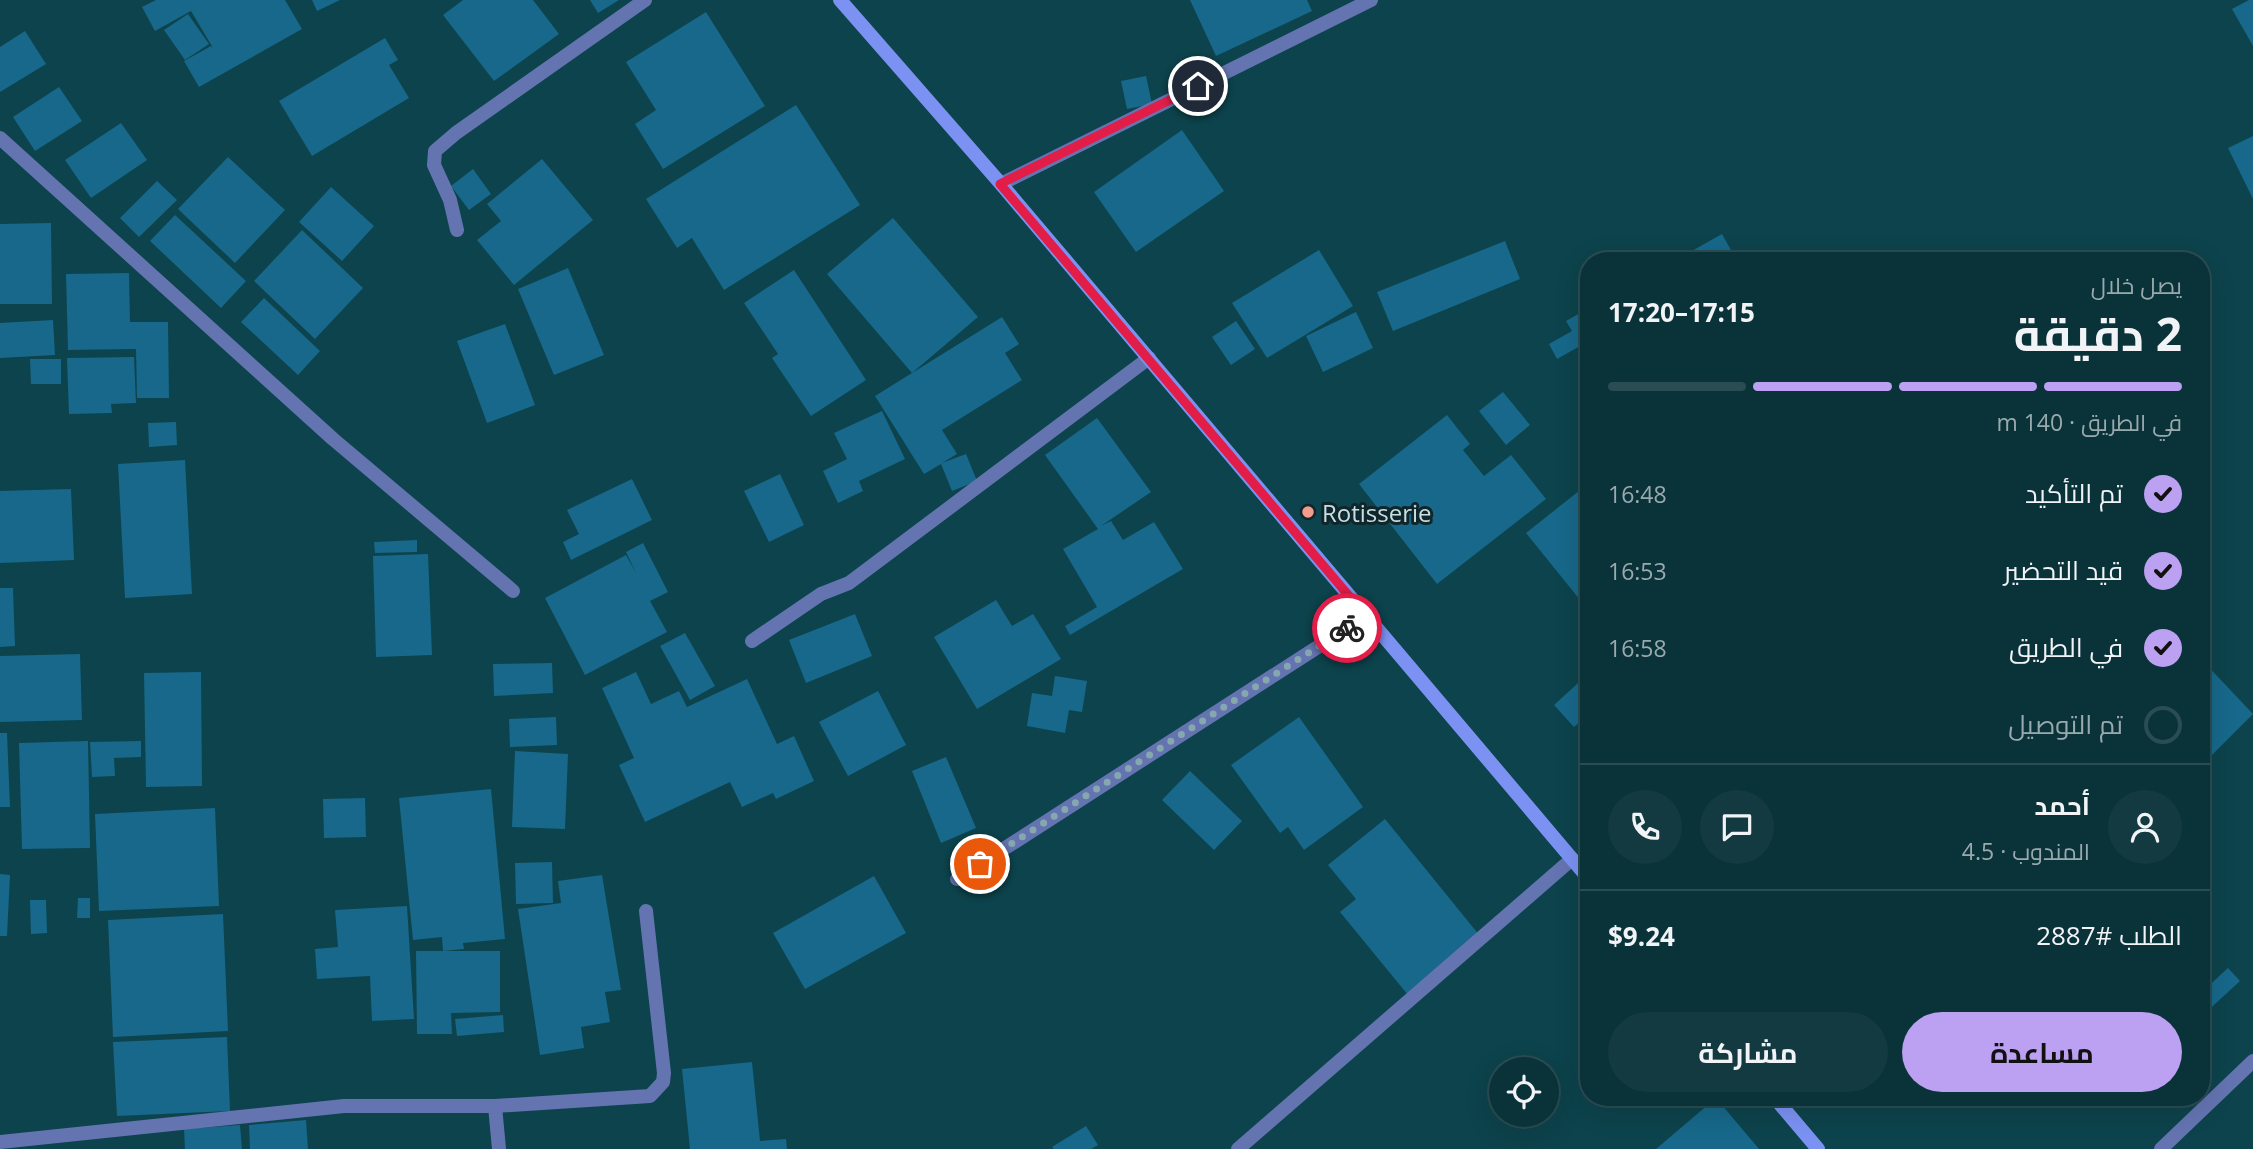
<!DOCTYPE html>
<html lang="ar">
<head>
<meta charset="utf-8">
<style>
  :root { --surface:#0a3239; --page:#133a41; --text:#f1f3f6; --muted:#99aaae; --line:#2a4d53; --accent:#bca0f2 }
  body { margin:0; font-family:"Open Sans",Cairo,sans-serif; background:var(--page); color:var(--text); direction:rtl; height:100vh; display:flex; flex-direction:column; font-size:26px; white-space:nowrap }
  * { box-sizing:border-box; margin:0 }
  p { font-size:23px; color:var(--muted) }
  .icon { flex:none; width:38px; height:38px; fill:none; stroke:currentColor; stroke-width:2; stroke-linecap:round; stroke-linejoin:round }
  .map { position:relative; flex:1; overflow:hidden; direction:ltr }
  .details { position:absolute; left:1580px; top:252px; width:630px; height:854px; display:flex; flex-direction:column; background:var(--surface); border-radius:28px; box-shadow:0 7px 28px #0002,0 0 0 2px var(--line); direction:rtl }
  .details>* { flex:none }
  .controls { position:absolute; left:1489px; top:1057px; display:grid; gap:14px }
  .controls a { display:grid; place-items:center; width:70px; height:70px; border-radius:50%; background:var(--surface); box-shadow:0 7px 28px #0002,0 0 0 2px var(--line); font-size:35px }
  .pin { position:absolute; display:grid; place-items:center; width:60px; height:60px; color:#fff; margin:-30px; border:4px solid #fff; border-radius:50%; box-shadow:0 2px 7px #0007 }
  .courier { position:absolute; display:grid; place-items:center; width:70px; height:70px; margin:-35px; border:5px solid #e11d48; border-radius:50%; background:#fff; color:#222; box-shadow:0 2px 9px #0007 }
  .overview em { font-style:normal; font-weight:700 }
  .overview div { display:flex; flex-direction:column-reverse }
  .overview { display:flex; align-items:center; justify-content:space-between; height:119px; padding:0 28px }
  h1 { font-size:46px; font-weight:700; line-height:52px }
  .bar { display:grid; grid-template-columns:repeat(4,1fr); gap:10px 7px; align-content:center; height:84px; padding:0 28px }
  .bar i { height:9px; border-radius:5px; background:var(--line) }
  .bar .current { background:var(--accent) }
  .bar p { grid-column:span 4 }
  .line { display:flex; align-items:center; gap:18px; padding:0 28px; border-top:2px solid var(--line) }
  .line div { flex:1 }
  .round { display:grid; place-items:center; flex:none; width:74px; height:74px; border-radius:37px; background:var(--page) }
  ol { padding:0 28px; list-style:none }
  li { display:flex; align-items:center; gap:21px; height:77px }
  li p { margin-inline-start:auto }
  li .icon { padding:7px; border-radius:50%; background:var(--accent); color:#111; stroke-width:4 }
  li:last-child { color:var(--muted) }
  li i { width:38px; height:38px; border:4px solid var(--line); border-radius:50% }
  .primary-button { display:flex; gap:14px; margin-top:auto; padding:14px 28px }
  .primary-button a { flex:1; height:80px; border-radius:42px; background:var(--accent); color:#111; font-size:28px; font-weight:700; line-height:80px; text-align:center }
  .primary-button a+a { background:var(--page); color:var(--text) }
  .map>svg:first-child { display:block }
  .building { fill:#17688a }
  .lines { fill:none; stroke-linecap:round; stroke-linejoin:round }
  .minor { stroke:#6474b1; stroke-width:14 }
  .secondary { stroke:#7b92f2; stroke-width:14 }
  .done { stroke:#85a8af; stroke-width:7; stroke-dasharray:0 12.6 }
  .route { stroke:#e11d48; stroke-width:9 }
  .poi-dot { fill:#f49d8c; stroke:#11262a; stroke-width:2.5 }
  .labels { text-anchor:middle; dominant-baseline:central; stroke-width:6; stroke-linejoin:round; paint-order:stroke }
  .poi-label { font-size:24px; fill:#c5dfe4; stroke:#11262a; text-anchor:start }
</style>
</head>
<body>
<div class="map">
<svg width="2253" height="1149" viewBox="0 0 2253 1149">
  <rect width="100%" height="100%" fill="#0d434c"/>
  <!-- building -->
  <g class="building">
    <polygon points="156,0 285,0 302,29 199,87 184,61 211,46 213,48 191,11 155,31 142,7"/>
    <polygon points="312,0 340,0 317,11"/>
    <polygon points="463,0 533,0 559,34 494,81 443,15"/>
    <polygon points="590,0 619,0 598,13"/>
    <polygon points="1190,0 1307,0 1312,11 1216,56"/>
    <polygon points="2249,0 2253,0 2253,46 2232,9"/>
    <polygon points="706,12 765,106 663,169 635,124 656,110 626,62"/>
    <polygon points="188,14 209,44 185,60 164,30"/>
    <polygon points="25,31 46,64 0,92 0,47"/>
    <polygon points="385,38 398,60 389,65 409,98 312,156 279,101"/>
    <polygon points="1146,76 1152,104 1127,109 1121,81"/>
    <polygon points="59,87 82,121 35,151 13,117"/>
    <polygon points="796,105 860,205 724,290 692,238 677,248 646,199"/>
    <polygon points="121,123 147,160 91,198 65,160"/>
    <polygon points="1182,130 1224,191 1136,252 1094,192"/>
    <polygon points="2253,136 2253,199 2228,148"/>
    <polygon points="228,157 285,210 235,263 178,209"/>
    <polygon points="542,159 593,220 514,285 477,240 501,221 487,204"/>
    <polygon points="473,169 491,194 469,210 451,186"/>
    <polygon points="157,181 177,200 139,237 120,218"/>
    <polygon points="331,187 374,226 342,261 299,222"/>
    <polygon points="175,215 246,281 221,308 150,241"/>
    <polygon points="893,218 978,317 912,373 827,274"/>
    <polygon points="51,223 52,304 0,304 0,224"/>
    <polygon points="302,230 363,288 315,339 254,281"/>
    <polygon points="1722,234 1737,261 1674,261"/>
    <polygon points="1505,241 1520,279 1393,331 1377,292"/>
    <polygon points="1319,250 1353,306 1267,358 1232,303"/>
    <polygon points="568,268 604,355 554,375 518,289"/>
    <polygon points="794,270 866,380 811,416 772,358 778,354 744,303"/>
    <polygon points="129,273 130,322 168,322 169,398 137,398 136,349 68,350 66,274"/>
    <polygon points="264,298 320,351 298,375 241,322"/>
    <polygon points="1589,308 1589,341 1557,359 1549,344 1572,331 1566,321"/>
    <polygon points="1356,312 1373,348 1323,372 1306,336"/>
    <polygon points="1002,317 1019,344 1005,353 1022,380 942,430 957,454 942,463 966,454 977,481 952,491 941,464 924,474 875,396"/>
    <polygon points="53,320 55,355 0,358 0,323"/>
    <polygon points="1236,321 1255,349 1231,365 1212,337"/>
    <polygon points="505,324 535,405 487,423 457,341"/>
    <polygon points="134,357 136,403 111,404 112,413 69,414 67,358"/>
    <polygon points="30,359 61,359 61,384 31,384"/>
    <polygon points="1503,392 1530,425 1506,445 1479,411"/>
    <polygon points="882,411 905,459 859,481 863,491 838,503 823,471 847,459 834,433"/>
    <polygon points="1447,415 1470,444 1463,450 1484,476 1511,455 1546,499 1437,584 1359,484"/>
    <polygon points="1097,418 1151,492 1101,526 1111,521 1123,540 1154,522 1183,569 1070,635 1065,626 1097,607 1063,549 1098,529 1045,455"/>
    <polygon points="176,422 177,445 149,447 148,423"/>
    <polygon points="185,460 192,594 125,598 118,464"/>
    <polygon points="780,474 804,525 769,542 744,491"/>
    <polygon points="632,479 652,520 571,560 563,542 579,534 567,510"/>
    <polygon points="1589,483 1589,611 1526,533"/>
    <polygon points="71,489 74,560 0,563 0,491"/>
    <polygon points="417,540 417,552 375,553 374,542"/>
    <polygon points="643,543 668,592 650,601 667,632 585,675 545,598 626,555 636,573 626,552"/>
    <polygon points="428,554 432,655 376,657 373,556"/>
    <polygon points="0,588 13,588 15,646 0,647"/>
    <polygon points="996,600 1012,626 1033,614 1061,659 977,709 934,637"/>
    <polygon points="855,614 872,656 806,683 789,640"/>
    <polygon points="685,633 715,686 690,700 660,646"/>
    <polygon points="80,654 82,720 0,722 0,656"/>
    <polygon points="2202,660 2253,714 2202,765"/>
    <polygon points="552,663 553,693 494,696 493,664"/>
    <polygon points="201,672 202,786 146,787 144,673"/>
    <polygon points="636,672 651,704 679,691 687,707 747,679 777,744 794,736 814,781 776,799 773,793 742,807 730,782 645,822 619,765 634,758 602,688"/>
    <polygon points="1589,673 1589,714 1574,727 1554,705"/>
    <polygon points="1055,676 1087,681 1082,712 1069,710 1065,733 1027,726 1032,693 1052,696"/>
    <polygon points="878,691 906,745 848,776 819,722"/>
    <polygon points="556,717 557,745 510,747 509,719"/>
    <polygon points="1299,717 1363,807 1304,850 1288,827 1280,833 1231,765"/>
    <polygon points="0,733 7,733 10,807 0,807"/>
    <polygon points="88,741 90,848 22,849 19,743"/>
    <polygon points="141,741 141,757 114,758 115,776 92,777 90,742"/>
    <polygon points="515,751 568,754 565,829 512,827"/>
    <polygon points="946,757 976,828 941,843 912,771"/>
    <polygon points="1190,771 1242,821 1214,850 1162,800"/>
    <polygon points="491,789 505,939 463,943 464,949 443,951 442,937 413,940 399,798"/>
    <polygon points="365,798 366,837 324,838 323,799"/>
    <polygon points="215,808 219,906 99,911 95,814"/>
    <polygon points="1385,819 1480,936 1408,995 1340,912 1356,899 1328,865"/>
    <polygon points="552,862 553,903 516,904 515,863"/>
    <polygon points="0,874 10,875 7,936 0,936"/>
    <polygon points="602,875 621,990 605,992 610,1022 581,1027 584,1048 540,1055 518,909 561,903 558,881"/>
    <polygon points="874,876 906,933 805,989 773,933"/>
    <polygon points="78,898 90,898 90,918 77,918"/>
    <polygon points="30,900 46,900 47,933 31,934"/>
    <polygon points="407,906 414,1019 372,1021 370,976 317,979 315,949 338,947 335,910"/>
    <polygon points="223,914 228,1031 113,1037 108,920"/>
    <polygon points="416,951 500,951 500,1012 451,1013 452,1034 417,1034"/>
    <polygon points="2228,968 2240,981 2202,1016 2202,992"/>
    <polygon points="503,1015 504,1032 457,1036 455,1019"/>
    <polygon points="227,1037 230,1111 117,1116 113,1042"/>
    <polygon points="752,1062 760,1141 786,1139 787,1149 690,1149 682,1069"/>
    <polygon points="1716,1098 1759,1149 1656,1149"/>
    <polygon points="306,1120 308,1149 250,1149 249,1125"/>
    <polygon points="240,1125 242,1149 185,1149 184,1129"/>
    <polygon points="1086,1126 1098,1145 1091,1149 1054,1149 1052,1147"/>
  </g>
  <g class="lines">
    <!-- minor -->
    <g class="minor">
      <polyline points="0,138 333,439 513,591"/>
      <polyline points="1001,184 1371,0"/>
      <polyline points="457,230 450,200 434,165 435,151 456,133 645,0"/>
      <polyline points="752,641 821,594 849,583 1149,358"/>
      <polyline points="957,879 1366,616"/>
      <polyline points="495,1106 499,1149"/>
      <polyline points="0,1142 344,1106 495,1106 650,1096 663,1082 664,1073 646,911"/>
      <polyline points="1238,1149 1572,859"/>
      <polyline points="2161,1149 2253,1061"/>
    </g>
    <!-- secondary -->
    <g class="secondary">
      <polyline points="840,0 1001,184 1589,879"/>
      <polyline points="1774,1097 1818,1149"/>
    </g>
  </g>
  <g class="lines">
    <!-- done -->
    <polyline class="done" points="980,864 1347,628"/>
    <!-- route -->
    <polyline class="route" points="1198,86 1000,184 1366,616 1347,628"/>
  </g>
  <!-- markers -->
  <circle class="poi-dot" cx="1308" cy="512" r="7"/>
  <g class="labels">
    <!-- poi labels -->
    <g class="poi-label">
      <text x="1322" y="512">Rotisserie</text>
    </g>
  </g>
</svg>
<div class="controls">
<a><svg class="icon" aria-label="locate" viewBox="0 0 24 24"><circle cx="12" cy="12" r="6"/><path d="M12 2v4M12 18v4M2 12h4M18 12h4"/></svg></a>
</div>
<div class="pin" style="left:980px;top:864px;background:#ea580c"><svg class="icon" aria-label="bag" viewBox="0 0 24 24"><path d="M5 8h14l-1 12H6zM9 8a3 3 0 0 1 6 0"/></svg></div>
<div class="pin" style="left:1198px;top:86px;background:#1f2937"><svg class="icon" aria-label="home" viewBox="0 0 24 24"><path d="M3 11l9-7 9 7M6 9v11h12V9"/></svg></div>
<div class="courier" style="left:1347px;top:628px"><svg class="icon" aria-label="bike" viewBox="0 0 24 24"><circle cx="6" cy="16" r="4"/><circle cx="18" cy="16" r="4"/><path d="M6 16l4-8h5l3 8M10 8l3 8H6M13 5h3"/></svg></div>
<section class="details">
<div class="overview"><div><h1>2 دقيقة</h1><p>يصل خلال</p></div><em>17:15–17:20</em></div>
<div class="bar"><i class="current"></i><i class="current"></i><i class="current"></i><i></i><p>في الطريق · 140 m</p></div>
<ol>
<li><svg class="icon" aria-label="check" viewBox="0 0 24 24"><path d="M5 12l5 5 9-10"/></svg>تم التأكيد<p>16:48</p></li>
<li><svg class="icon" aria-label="check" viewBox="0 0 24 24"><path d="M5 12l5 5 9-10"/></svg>قيد التحضير<p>16:53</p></li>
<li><svg class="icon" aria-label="check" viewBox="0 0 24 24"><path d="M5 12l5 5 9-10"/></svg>في الطريق<p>16:58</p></li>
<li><i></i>تم التوصيل</li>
</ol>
<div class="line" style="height:126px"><a class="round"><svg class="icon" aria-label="person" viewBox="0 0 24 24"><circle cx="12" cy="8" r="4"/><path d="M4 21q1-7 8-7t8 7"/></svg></a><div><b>أحمد</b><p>المندوب · 4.5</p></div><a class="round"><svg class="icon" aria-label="chat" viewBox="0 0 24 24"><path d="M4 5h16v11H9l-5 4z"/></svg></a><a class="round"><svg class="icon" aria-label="phone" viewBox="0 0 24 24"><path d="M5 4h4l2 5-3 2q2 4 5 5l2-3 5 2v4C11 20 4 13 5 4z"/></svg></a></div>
<div class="line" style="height:91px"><div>الطلب #2887</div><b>$9.24</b></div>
<div class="primary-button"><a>مساعدة</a><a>مشاركة</a></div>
</section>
</div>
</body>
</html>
